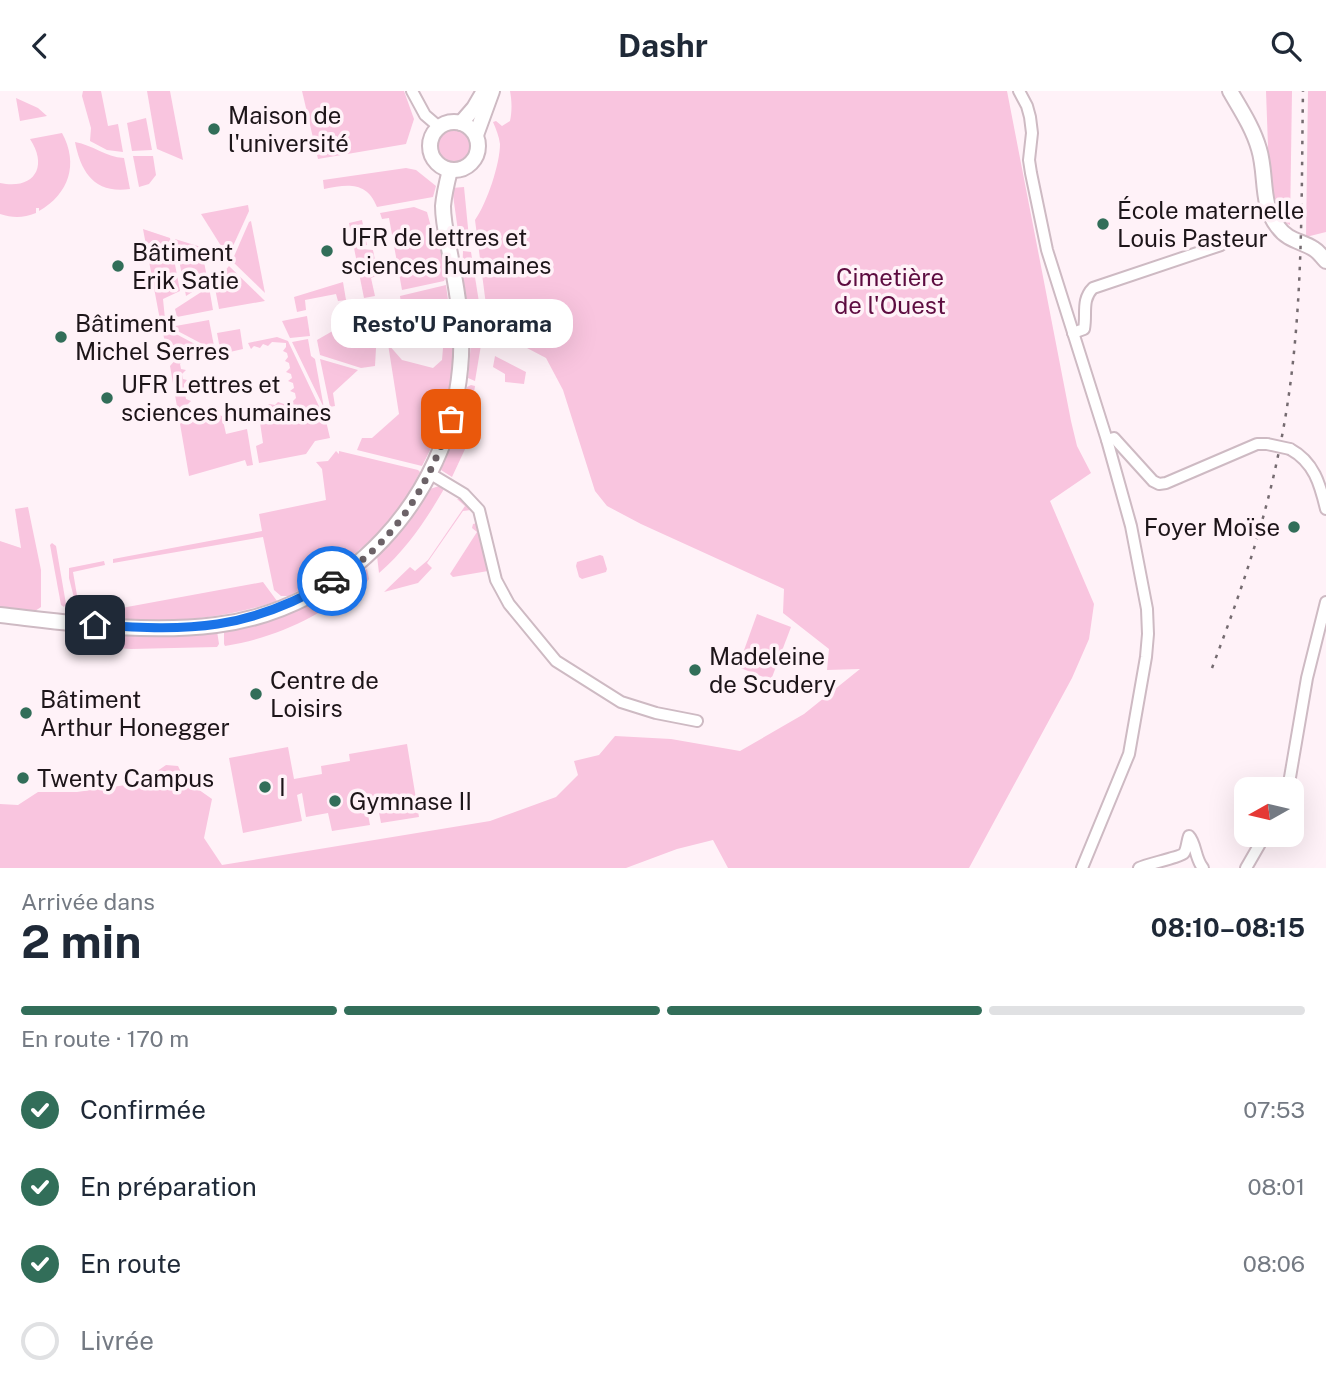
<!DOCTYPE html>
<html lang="fr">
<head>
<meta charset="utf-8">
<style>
  :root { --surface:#fff; --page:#f6f6f7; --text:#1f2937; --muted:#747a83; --line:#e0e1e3; --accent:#326e59 }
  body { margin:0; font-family:"Public Sans",sans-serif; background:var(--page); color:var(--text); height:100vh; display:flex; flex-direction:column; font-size:26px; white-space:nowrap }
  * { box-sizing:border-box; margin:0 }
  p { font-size:23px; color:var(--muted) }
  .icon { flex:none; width:38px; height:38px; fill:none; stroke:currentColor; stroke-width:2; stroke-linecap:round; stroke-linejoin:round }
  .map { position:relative; height:777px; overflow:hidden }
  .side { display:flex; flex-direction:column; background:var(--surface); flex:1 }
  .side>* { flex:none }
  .needle { width:46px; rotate:262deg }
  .buttons { position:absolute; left:1234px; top:686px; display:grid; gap:14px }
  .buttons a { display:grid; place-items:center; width:70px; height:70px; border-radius:14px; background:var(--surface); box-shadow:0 7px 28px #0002; font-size:35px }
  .pin { position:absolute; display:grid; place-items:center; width:60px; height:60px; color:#fff; margin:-30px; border-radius:14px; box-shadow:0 4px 10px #0006 }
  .courier { position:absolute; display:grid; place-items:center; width:70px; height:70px; margin:-35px; border:5px solid #1a73e8; border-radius:50%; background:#fff; color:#222; box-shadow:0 2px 9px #0007 }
  .bubble { position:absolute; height:49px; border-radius:21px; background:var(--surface); box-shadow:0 7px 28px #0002; font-size:23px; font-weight:700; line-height:49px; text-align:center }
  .head em { font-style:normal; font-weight:700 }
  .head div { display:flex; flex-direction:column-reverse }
  .head { display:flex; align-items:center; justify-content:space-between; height:119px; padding:0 21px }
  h1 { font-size:46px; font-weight:700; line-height:52px }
  .bar { display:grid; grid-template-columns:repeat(4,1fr); gap:10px 7px; align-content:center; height:84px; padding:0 21px }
  .bar i { height:9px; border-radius:5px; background:var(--line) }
  .bar .active { background:var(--accent) }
  .bar p { grid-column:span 4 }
  ol { padding:0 21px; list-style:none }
  li { display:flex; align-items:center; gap:21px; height:77px }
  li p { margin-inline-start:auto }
  li .icon { padding:7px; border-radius:50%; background:var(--accent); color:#fff; stroke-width:4 }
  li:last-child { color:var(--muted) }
  li i { width:38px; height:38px; border:4px solid var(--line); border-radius:50% }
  header { display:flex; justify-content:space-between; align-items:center; height:91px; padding:0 21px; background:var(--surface); font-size:32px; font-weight:700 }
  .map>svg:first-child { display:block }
  .green { fill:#f9c5df }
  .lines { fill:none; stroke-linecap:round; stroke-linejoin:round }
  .minor-casing { stroke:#cebac3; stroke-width:14 }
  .tertiary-casing { stroke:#cebac3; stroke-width:18 }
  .minor { stroke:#fff; stroke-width:10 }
  .tertiary { stroke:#fff; stroke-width:14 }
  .rail { stroke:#756b70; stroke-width:2.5; stroke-dasharray:3.5 7; stroke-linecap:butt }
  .minor-bridge-casing { stroke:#cebac3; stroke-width:14; stroke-linecap:butt }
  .minor-bridge { stroke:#fff; stroke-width:10 }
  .done { stroke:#6c6267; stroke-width:7; stroke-dasharray:0 12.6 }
  .route { stroke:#1a73e8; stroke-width:9 }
  .poi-dot { fill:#326e59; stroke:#fff2f8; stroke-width:2.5 }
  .labels { text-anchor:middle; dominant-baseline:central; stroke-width:7; stroke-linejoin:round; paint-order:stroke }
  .poi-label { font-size:24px; fill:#1d1519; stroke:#fff2f8; text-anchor:start }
  .park-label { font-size:24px; fill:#5d0c40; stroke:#fff2f8 }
</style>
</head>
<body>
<header><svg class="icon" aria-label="back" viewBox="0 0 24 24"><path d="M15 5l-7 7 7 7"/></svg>Dashr<svg class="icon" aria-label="search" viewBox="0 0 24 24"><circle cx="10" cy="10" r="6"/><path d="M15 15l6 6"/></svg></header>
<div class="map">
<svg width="1326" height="777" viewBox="0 0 1326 777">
  <rect width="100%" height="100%" fill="#fff2f8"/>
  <!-- green -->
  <g class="green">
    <polygon points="83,0 101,0 108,35 118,33 123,61 107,59 90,50 91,37 82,5"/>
    <polygon points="147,0 170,0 183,69 157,58"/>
    <polygon points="302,0 404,0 414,28 406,53 318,68"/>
    <path d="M 510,0 L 1007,0 L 1071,330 L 1077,355 L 1091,382 L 1050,410 L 1094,513 L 1089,548 L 1072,587 L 969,777 L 728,777 L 713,749 L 677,758 L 626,777 L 0,777 L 0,713 L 18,714 L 38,701 L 77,701 L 140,692 L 166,674 L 178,675 L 185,689 L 212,708 L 204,747 L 222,774 L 490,730 L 556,706 L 578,684 L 574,670 L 599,664 L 615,645 L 671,648 L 740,660 L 804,623 L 860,578 L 827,579 L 829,558 L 783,522 L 784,498 L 641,433 L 607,415 L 595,400 L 563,299 L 546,267 L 489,237 L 475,129 C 487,112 500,73 500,53 C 499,45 496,38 493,31 L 496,30 L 502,35 L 510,30 C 512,20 512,11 510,0 Z"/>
    <polygon points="1266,0 1292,0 1290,134 1283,131 1270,111"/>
    <polygon points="1308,0 1326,0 1326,141 1306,146"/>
    <polygon points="16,7 38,17 47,25 20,30"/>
    <polygon points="146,27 152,59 132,60 127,32"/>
    <circle cx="454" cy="53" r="18"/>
    <path d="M 62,42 C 79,73 69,103 39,120 L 39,117 L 36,117 L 36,122 C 23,127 13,127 0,123 L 0,92 C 33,99 49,77 30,48 Z"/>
    <path d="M 75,51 C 93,54 105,66 124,67 L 130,98 C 95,103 81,82 75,51 Z"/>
    <polygon points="133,65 153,65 156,84 149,93 139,96"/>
    <path d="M 406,77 L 416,79 L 436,95 L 433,106 L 377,116 C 367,90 347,93 324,98 L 323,89 Z"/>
    <polygon points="464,96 469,147 458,140 452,97"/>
    <polygon points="248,114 249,120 228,166 201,123"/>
    <polygon points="414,116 427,121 434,147 440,146 446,186 444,190 402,199 389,127 382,128 380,122"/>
    <polygon points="362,129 367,154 362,155 362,158 373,159 378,184 371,187 375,205 364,207 349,132"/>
    <polygon points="251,130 265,202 232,170 249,131"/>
    <polygon points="143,138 170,147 180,200 163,208 165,228 160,229"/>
    <polygon points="175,148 201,156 208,191 186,205"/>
    <polygon points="463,160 471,161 482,230 468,222 462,185"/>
    <polygon points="229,175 265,210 219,218 214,192"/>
    <polygon points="343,191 346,209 338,210 336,203 305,209 306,219 297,221 294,206"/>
    <path d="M 446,194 L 453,246 L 439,242 L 453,248 C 453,294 444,335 422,375 L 357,359 L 362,347 L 372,347 L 399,323 L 388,253 L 402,269 L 433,277 L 442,269 L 443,257 L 417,239 L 417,233 L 403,227 L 400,205 Z"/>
    <polygon points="209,196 213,219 177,226 175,218"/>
    <polygon points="377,214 378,222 375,275 361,277 320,264 317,249 350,230 367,227 365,216"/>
    <polygon points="307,225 310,245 290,247 282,230"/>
    <polygon points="209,229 214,255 208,256 170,236"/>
    <polygon points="162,237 165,237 204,258 171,264 167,262"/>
    <polygon points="240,238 243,258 221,263 217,242"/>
    <polygon points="277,246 288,250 326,330 330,347 315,350 306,363 259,372 256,355 263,352 258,318 261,314 266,316 269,313 275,314 278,311 284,313 287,309 292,311 296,307 295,302 290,300 294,297 293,292 288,290 292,287 291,283 286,281 290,277 289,272 285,270 288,266 287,262 283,260 286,256 286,252 272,251 268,255 263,253 260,257 254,255 251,258 248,252"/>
    <polygon points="308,248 311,265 315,268 324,317 292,251"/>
    <polygon points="473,250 481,254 475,290 468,287 471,252"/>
    <polygon points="208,260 216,264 210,263 207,267 201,265 197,269 192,267 189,271 183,269 180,273 181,278 186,279 182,283 183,288 187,289 184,293 184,297 189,299 185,303 186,308 191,310 187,314 188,318 193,320 189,324 190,328 196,330 199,327 204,328 208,325 213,326 216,323 222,325 226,343 247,338 253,374 247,375 245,369 189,385 170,275 178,266"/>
    <polygon points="495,265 526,281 524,293 505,291 505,283 493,276"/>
    <polygon points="320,268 358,279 333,302 335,315 330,316"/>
    <polygon points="471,294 475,295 466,356 452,386 441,379 461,329 467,296"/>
    <path d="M 336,360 L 339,363 L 339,360 L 418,379 L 420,381 C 390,442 347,473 289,505 L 281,505 L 274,499 L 263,446 L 113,472 L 113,468 L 262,440 L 259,423 L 326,409 L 322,378 L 316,371 L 328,370 Z"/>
    <path d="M 439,395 L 444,398 C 426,429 407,458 379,482 L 377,465 L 405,435 L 427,399 Z"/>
    <polygon points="457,408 461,408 471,419 463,420 427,472 432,477 418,492 384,501 410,476 415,480 428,469 465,415"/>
    <polygon points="28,416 41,479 41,516 32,522 0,517 0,450 21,457 15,418"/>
    <polygon points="477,432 488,480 453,486 450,483 477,441 472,437 473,433"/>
    <polygon points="52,452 56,455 66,513 64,516 61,514 50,454"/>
    <polygon points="600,464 603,465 607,478 606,481 582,488 579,486 576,475 577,471"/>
    <path d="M 104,470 L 105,474 L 73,481 L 79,516 L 87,514 L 89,523 L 263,491 L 277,510 C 211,532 146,534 78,523 L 69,487 L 69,477 Z"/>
    <path d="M 367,478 L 369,488 L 366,492 C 318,524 284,545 225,555 L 224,553 L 224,540 L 254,533 Z"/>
    <polygon points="757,523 791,536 771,589 738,576"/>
    <polygon points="71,538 217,540 219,553 217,556 131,558 75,554 65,552 66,542"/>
    <polygon points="407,653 419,726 381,732 378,716 367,718 370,734 332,740 328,722 306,726 302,702 297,704 302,730 243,742 229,667 288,656 294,688 322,683 321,675 350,670 349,663"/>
  </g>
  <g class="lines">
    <!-- minor casing -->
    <g class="minor-casing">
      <g id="minor">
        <polyline points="412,0 425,24 439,36"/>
        <polyline points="1019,0 1027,15 1030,26 1032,42 1029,69 1031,82 1047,159 1107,349 1131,435 1147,518 1148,543 1146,566 1129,663 1082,777"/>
        <path d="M 1073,242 L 1084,238 C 1087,223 1081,209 1093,197 L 1221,154"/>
        <polyline points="1107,349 1114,347 1153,390 1159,393 1166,392 1257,353 1267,353"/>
        <path d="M 1290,358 C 1314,371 1320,393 1326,418"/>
        <polyline points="429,382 464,403 479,419 496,489 509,513 556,570 621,611 656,622 697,630"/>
        <polyline points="1288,698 1307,587 1326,511"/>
        <path d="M 1139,777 C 1147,773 1181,766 1184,762 C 1187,758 1187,750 1189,745 C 1196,752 1195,768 1203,777"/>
        <polyline points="1246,777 1265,744"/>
      </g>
    </g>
    <!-- tertiary casing -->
    <g class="tertiary-casing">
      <g id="tertiary">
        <path d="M 1230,0 C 1241,19 1253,37 1259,58 C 1267,84 1260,114 1278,136 C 1288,150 1302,150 1314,158 C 1319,161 1322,166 1326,170"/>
        <circle cx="454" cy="55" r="24"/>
        <polyline points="461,32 474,17 484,0"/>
        <polyline points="476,44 492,0"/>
        <path d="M 0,524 C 71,532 145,543 216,534 C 347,518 448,408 460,278 C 464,241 458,204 451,168 C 448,151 443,133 443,115 C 444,103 447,91 450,79"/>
      </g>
    </g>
    <!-- minor -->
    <use href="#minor" class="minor"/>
    <!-- tertiary -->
    <use href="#tertiary" class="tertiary"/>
    <!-- rail -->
    <path class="rail" d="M 1212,577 C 1239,506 1264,435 1279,360 C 1304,241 1301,120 1303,0"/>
    <!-- minor-bridge casing -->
    <g class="minor-bridge-casing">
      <polyline id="minor-bridge" points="1267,353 1290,358"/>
    </g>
    <!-- minor-bridge -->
    <use href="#minor-bridge" class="minor-bridge"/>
  </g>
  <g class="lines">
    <!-- done -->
    <path class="done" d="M 332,490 C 394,454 429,394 451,328"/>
    <!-- route -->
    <path class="route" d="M 95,534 C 191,540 247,540 332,490"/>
  </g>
  <!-- markers -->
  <g class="poi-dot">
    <circle cx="214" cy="38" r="7"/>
    <circle cx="1103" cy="133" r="7"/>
    <circle cx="327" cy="160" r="7"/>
    <circle cx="118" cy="175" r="7"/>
    <circle cx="61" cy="246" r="7"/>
    <circle cx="107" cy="307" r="7"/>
    <circle cx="1294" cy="436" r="7"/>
    <circle cx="695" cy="579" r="7"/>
    <circle cx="256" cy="603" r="7"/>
    <circle cx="26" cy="622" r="7"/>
    <circle cx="23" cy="687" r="7"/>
    <circle cx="265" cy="696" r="7"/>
    <circle cx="335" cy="710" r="7"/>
  </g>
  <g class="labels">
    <!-- poi labels -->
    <g class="poi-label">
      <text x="228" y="24">Maison de<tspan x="228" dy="28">l'université</tspan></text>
      <text x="1117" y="119">École maternelle<tspan x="1117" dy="28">Louis Pasteur</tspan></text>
      <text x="341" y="146">UFR de lettres et<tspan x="341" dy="28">sciences humaines</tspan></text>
      <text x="132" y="161">Bâtiment<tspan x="132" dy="28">Erik Satie</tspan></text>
      <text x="75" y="232">Bâtiment<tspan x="75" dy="28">Michel Serres</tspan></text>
      <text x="121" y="293">UFR Lettres et<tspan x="121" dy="28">sciences humaines</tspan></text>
      <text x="1280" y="436" text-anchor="end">Foyer Moïse</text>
      <text x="709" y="565">Madeleine<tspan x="709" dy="28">de Scudery</tspan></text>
      <text x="270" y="589">Centre de<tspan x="270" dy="28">Loisirs</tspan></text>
      <text x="40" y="608">Bâtiment<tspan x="40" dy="28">Arthur Honegger</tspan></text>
      <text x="37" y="687">Twenty Campus</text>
      <text x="279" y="696">I</text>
      <text x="349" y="710">Gymnase II</text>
    </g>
    <!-- park labels -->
    <g class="park-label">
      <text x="890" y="186">Cimetière<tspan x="890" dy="28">de l'Ouest</tspan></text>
    </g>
  </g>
</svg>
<div class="buttons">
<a><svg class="needle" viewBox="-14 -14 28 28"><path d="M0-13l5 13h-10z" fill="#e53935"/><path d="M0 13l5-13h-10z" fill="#747a83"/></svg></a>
</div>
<div class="pin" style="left:451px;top:328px;background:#ea580c"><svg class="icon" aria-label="bag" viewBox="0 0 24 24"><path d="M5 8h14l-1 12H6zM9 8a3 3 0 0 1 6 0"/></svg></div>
<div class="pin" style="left:95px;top:534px;background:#1f2937"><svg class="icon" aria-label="home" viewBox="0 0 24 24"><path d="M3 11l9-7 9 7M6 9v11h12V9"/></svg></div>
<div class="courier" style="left:332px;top:490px"><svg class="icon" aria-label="car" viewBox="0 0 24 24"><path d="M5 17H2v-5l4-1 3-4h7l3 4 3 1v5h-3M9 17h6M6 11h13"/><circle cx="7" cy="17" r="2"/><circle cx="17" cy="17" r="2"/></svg></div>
<div class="bubble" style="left:331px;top:208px;width:242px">Resto'U Panorama</div>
</div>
<section class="side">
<div class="head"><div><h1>2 min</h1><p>Arrivée dans</p></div><em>08:10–08:15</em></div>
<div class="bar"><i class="active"></i><i class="active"></i><i class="active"></i><i></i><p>En route · 170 m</p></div>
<ol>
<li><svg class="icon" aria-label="check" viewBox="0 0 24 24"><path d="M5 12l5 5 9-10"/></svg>Confirmée<p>07:53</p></li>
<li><svg class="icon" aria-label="check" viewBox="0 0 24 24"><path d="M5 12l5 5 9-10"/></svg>En préparation<p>08:01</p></li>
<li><svg class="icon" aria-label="check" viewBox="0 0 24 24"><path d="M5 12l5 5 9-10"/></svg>En route<p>08:06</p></li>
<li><i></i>Livrée</li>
</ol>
</section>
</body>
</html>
